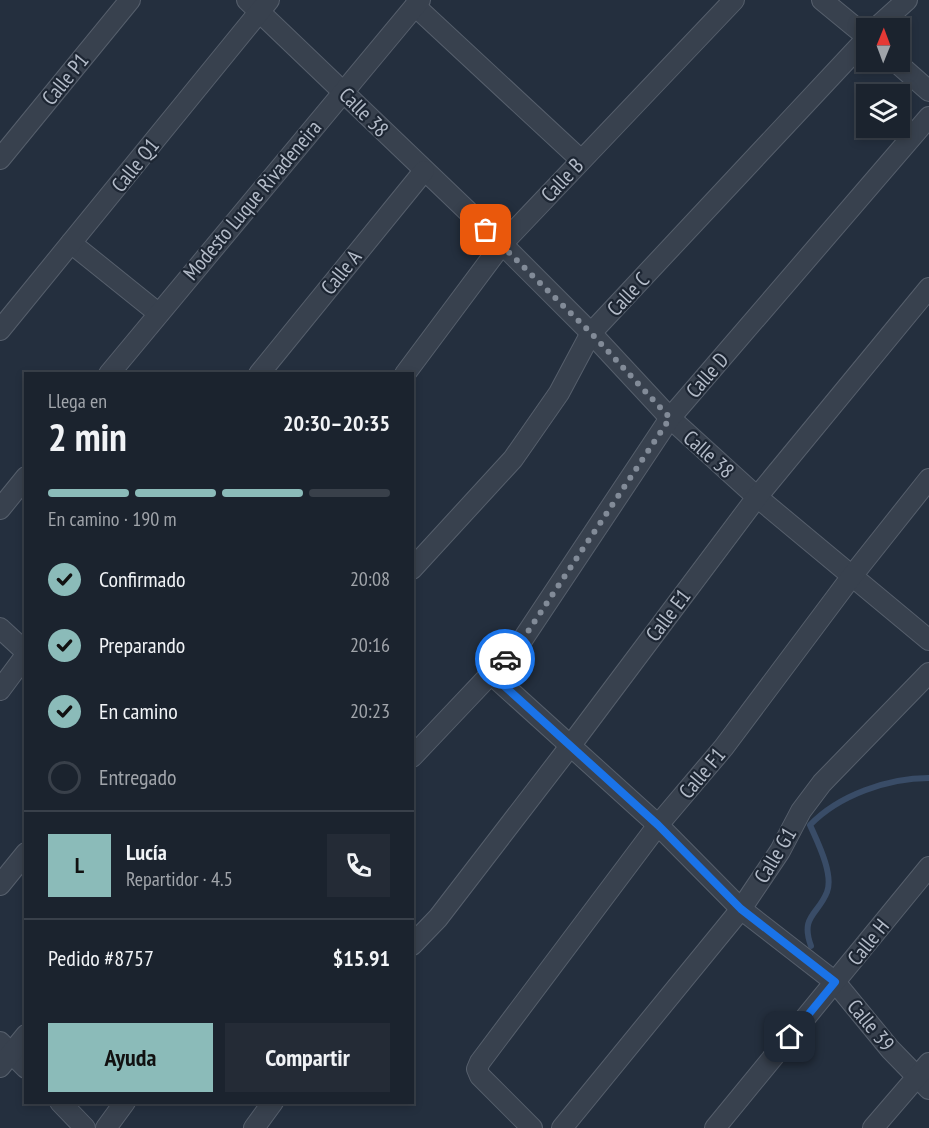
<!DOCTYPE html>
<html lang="es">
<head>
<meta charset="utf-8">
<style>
  :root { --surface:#1b232e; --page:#242b36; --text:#f1f3f6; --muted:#a0a4aa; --line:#39404a; --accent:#8bbbb9 }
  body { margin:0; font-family:"PT Sans Narrow",sans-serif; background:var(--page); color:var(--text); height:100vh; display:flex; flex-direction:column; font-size:22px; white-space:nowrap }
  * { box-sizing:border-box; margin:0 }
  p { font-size:20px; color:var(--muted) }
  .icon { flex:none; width:33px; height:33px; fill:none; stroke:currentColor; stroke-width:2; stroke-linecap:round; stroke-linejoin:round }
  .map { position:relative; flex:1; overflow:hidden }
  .sheet { position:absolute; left:24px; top:372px; width:390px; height:732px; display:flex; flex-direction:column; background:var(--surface); border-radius:0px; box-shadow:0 3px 9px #0003,0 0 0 2px var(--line) }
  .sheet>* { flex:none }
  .needle { width:39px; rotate:1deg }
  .controls { position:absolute; left:856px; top:18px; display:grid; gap:12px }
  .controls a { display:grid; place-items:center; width:54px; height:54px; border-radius:0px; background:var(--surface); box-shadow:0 3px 9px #0003,0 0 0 2px var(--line); font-size:30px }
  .pin { position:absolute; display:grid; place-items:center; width:51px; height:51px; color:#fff; margin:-26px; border-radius:12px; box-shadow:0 3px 9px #0006 }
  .courier { position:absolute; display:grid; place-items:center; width:60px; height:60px; margin:-30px; border:4px solid #1a73e8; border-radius:50%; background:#fff; color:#222; box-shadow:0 2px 8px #0007 }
  .head em { font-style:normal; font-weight:700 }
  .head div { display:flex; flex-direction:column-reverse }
  .head { display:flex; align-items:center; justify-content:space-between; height:102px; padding:0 24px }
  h1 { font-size:39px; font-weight:700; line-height:45px }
  .bar { display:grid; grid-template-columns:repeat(4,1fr); gap:9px 6px; align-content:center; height:72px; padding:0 24px }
  .bar i { height:8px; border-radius:4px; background:var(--line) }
  .bar .active { background:var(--accent) }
  .bar p { grid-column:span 4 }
  .line { display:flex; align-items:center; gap:15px; padding:0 24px; border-top:2px solid var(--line) }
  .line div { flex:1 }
  .round { display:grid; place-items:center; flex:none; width:63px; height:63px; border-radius:0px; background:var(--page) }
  ol { padding:0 24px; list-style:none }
  li { display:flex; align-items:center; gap:18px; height:66px }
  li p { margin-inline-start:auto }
  li .icon { padding:6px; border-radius:50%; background:var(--accent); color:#111; stroke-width:4 }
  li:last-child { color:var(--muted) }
  li i { width:33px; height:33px; border:3px solid var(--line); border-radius:50% }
  .action { display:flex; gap:12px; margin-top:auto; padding:12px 24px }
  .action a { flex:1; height:69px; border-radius:0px; background:var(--accent); color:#111; font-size:24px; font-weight:700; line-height:69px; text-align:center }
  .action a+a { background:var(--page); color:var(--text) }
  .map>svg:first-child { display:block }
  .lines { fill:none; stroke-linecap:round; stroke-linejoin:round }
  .stream { stroke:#394c67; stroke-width:6 }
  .minor-casing { stroke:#565f6c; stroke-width:22 }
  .minor { stroke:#38414e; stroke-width:20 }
  .done { stroke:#828b98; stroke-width:6; stroke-dasharray:0 10.8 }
  .route { stroke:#1a73e8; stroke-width:8 }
  .labels { text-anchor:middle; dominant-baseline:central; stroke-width:4.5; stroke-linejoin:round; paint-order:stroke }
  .street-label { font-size:21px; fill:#b4bcc9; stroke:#1d2633 }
</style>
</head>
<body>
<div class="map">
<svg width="929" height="1128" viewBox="0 0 929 1128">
  <rect width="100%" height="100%" fill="#242f3e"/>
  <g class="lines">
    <!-- stream -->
    <path class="stream" d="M 811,946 C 800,916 818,915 827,892 C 834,874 817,841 810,825 C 839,795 888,778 929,778"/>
    <!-- minor casing -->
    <g class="minor-casing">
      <g id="minor">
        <polyline points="247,0 502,244 591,333 670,418 757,497 929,640"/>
        <polyline points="822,0 867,37"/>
        <polyline points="415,6 581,160"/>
        <polyline points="876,28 907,0"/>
        <polyline points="896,62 929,91"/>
        <polyline points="0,159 130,0"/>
        <polyline points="71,243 158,313"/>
        <polyline points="0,330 269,0"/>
        <polyline points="109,374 420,0"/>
        <polyline points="259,374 424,171"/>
        <polyline points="405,374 502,244 734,0"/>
        <polyline points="0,509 26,477"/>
        <polyline points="412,569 513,459 559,393 591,333 867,38"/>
        <polyline points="0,628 26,652"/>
        <polyline points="491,674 658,825 741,909 835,982 890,1049 929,1089"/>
        <polyline points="0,690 26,655"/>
        <polyline points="412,757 521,642 670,418 929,117"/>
        <polyline points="0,885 26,853"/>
        <polyline points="412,945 438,918 571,745 757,497 929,288"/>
        <polyline points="0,1042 26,1068"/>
        <polyline points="0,1067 26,1035"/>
        <polyline points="60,1102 85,1128"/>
        <polyline points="106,1128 125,1102"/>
        <polyline points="254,1128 273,1102"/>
        <polyline points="532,1128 480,1076 477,1069 480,1062 658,825 724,747 852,576 929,479"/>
        <polyline points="562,1128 741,909 780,851 801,811 822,783 929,673"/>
        <polyline points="715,1128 929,867"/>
        <polyline points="873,1128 929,1063"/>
      </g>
    </g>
    <!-- minor -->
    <use href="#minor" class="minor"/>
  </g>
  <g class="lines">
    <!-- done -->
    <polyline class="done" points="486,230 591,333 670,418 521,642 505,659"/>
    <!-- route -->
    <polyline class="route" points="505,659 491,674 658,825 741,909 835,982 790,1037"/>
  </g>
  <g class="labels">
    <!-- street labels -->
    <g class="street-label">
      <text transform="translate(65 79) rotate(-51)">Calle P1</text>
      <text transform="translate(364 112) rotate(45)">Calle 38</text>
      <text transform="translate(135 165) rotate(-51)">Calle Q1</text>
      <text transform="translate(562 180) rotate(-47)">Calle B</text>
      <text transform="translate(252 200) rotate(-50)">Modesto Luque Rivadeneira</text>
      <text transform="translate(341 272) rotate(-51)">Calle A</text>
      <text transform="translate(628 294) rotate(-47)">Calle C</text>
      <text transform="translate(707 375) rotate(-49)">Calle D</text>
      <text transform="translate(709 454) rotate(42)">Calle 38</text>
      <text transform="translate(668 615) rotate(-53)">Calle E1</text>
      <text transform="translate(702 773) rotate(-50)">Calle F1</text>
      <text transform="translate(775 855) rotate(-59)">Calle G1</text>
      <text transform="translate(868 942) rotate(-51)">Calle H</text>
      <text transform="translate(871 1025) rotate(50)">Calle 39</text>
    </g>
  </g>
</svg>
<div class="controls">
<a><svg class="needle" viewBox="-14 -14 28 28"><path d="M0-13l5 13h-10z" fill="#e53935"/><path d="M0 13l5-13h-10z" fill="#a0a4aa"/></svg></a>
<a><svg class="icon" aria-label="layers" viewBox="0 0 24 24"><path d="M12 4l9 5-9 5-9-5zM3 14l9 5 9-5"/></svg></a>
</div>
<div class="pin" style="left:486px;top:230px;background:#ea580c"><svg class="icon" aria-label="bag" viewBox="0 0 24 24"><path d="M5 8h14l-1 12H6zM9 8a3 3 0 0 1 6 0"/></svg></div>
<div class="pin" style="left:790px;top:1037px;background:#1f2937"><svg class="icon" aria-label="home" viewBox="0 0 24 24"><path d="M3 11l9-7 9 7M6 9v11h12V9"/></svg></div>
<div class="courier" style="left:505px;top:659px"><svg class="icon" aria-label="car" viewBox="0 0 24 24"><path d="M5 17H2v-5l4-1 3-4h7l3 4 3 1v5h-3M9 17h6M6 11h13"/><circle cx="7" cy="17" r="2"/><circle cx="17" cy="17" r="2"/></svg></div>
<section class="sheet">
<div class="head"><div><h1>2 min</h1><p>Llega en</p></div><em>20:30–20:35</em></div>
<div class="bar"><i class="active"></i><i class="active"></i><i class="active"></i><i></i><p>En camino · 190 m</p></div>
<ol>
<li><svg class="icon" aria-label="check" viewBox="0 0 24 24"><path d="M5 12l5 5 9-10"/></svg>Confirmado<p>20:08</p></li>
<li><svg class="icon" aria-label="check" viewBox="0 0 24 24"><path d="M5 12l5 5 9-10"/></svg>Preparando<p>20:16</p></li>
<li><svg class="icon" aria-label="check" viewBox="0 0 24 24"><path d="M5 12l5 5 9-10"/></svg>En camino<p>20:23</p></li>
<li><i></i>Entregado</li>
</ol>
<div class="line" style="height:108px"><b class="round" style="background:var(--accent);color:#111">L</b><div><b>Lucía</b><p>Repartidor · 4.5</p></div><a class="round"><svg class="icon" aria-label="phone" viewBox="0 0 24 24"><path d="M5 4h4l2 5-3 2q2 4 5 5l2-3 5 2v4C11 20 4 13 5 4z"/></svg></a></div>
<div class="line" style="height:78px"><div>Pedido #8757</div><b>$15.91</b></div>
<div class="action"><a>Ayuda</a><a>Compartir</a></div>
</section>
</div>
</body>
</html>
